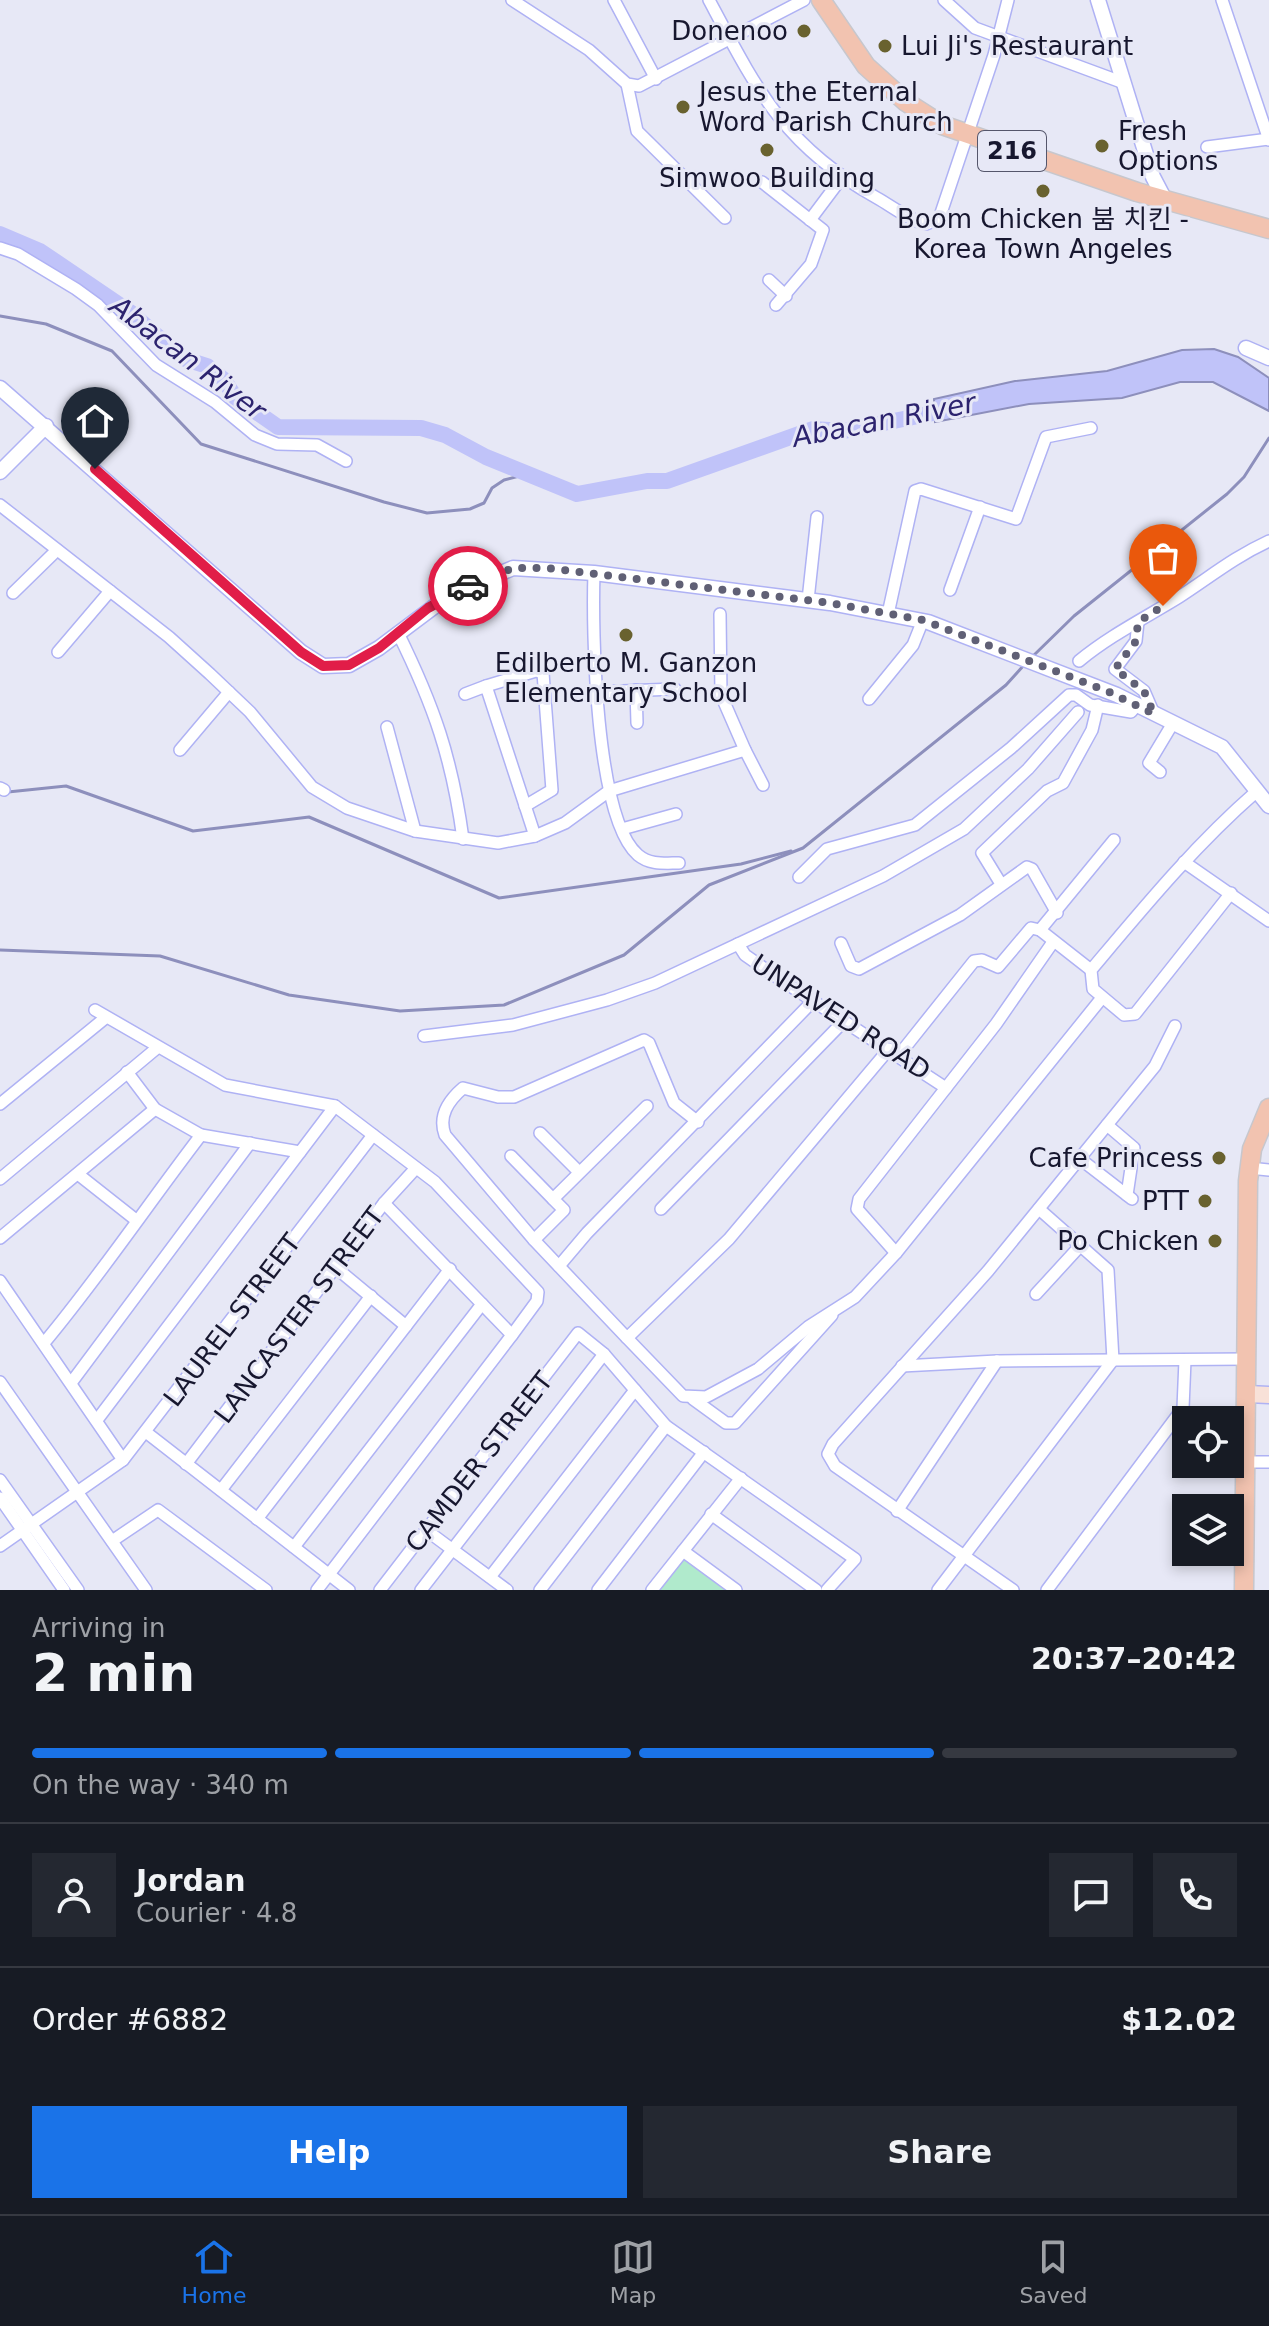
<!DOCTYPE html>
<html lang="en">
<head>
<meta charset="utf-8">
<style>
  :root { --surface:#171b24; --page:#242831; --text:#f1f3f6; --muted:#9ea1a6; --line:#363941; --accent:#1a73e8 }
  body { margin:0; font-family:"DejaVu Sans","Noto Sans KR",sans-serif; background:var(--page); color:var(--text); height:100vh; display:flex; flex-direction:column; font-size:30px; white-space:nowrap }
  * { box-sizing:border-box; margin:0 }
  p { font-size:26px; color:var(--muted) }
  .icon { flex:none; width:44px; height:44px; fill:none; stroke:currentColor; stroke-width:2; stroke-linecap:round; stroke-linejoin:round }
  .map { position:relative; height:1590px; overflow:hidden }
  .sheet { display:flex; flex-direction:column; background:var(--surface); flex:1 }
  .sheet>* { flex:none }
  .tools { position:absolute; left:1172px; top:1406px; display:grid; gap:16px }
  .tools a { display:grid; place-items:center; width:72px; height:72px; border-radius:0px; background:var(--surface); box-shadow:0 4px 12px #0003; font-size:40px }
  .pin { position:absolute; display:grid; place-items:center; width:68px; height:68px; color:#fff; margin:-82px -34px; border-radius:50% 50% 50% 0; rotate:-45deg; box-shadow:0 0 8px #0007 }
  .pin .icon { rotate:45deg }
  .courier { position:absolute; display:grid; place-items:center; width:80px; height:80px; margin:-40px; border:6px solid #e11d48; border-radius:50%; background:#fff; color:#222; box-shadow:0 2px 10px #0007 }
  .summary em { font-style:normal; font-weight:700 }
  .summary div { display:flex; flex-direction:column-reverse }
  .summary { display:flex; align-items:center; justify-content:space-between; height:136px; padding:0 32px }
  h1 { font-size:52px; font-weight:700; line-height:60px }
  .bar { display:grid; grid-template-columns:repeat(4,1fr); gap:12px 8px; align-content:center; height:96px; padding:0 32px }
  .bar i { height:10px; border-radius:6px; background:var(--line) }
  .bar .selected { background:var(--accent) }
  .bar p { grid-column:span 4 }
  .line { display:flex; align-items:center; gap:20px; padding:0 32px; border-top:2px solid var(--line) }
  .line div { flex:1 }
  .round { display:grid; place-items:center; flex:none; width:84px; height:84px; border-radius:0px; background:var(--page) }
  .button { display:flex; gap:16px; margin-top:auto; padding:16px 32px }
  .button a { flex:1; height:92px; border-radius:0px; background:var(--accent); color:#fff; font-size:32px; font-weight:700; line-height:92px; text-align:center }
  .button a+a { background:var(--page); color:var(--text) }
  .dock { display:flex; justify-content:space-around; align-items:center; height:112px; border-top:2px solid var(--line); background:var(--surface); font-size:22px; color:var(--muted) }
  .dock a { display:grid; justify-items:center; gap:4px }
  .dock .selected { color:var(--accent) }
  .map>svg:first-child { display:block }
  .green { fill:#b0eacc }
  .water { fill:#c0c3f9; stroke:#8d8fbc; stroke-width:2 }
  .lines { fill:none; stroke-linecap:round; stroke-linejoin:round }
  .stream { stroke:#8d8fbc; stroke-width:3 }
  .river { stroke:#c0c3f9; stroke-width:16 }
  .minor-casing { stroke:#afb2f4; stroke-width:14 }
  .tertiary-casing { stroke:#afb2f4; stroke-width:17 }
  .secondary-casing { stroke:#afb2f4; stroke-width:19 }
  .primary-casing { stroke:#c7c7cd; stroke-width:21 }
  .minor { stroke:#fff; stroke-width:11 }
  .tertiary { stroke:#fff; stroke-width:14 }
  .secondary { stroke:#f8e1d8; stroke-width:16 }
  .primary { stroke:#f2c3b0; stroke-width:18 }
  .done { stroke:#606075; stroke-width:8; stroke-dasharray:0 14.4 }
  .route { stroke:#e11d48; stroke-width:10 }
  .poi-dot { fill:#69622f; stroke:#e7e8f6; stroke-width:3 }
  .labels { text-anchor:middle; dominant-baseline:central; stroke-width:6; stroke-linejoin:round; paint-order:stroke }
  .shield { fill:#e7e8f6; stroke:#55566b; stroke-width:2 }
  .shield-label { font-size:24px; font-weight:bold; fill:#17172f }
  .poi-label { font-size:26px; fill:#17172f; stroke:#e7e8f6; text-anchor:end }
  .street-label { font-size:26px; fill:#17172f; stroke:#e7e8f6 }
  .water-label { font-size:28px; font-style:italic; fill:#2c236e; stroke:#e7e8f6 }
</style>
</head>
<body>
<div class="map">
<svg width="1269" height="1590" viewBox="0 0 1269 1590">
  <rect width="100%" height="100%" fill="#e7e8f6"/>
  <!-- green -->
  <polygon class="green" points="684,1557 728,1590 657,1590"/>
  <!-- water -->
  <polygon class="water" points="1214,349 1238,357 1269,378 1269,411 1213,382 1180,382 1122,398 1029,404 935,422 934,399 1015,381 1107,371 1182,350"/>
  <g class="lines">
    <!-- stream -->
    <g class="stream">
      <polyline points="0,316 46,324 112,351 201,444 384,502 427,513 470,509 484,503 492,488 504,480 527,474"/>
      <polyline points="1032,657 1074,616 1227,494 1244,477 1269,438"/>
      <polyline points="8,792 66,786 193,831 309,817 499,898 741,864 791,851"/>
      <polyline points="0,950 160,956 289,995 400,1011 504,1005 624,955 709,885 803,848 1006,685 1024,665"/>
    </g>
    <!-- river -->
    <polyline class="river" points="0,234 40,251 130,312 182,358 207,366 224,380 235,397 278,427 421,428 445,435 486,457 577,494 647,481 667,481 813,429 844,431 953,409"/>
    <!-- minor casing -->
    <g class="minor-casing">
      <g id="minor">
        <polyline points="512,0 589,50 627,84 639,86 804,0"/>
        <polyline points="614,0 656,79"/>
        <path d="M 709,0 C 757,90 784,146 877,198 C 893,207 909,220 926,224 L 939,219 L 994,55 L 1008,0"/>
        <polyline points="944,0 975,28 1124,83"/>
        <polyline points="1222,0 1269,140"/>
        <polyline points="627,84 637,131 725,218"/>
        <polyline points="1207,147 1269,139"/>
        <polyline points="762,182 823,230 811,264 776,305"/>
        <polyline points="810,220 843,176"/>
        <polyline points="0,248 18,254 76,289 98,305 156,365 215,402 255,435 277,444 317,445 346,461"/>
        <polyline points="769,280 786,296"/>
        <polyline points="0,505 169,637 210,674 250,712 312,787 347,808 415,831 498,843 535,836 565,823 609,791 745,750 763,785"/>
        <path d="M 594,573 C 592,630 595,818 638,855 C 650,865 664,863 679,863"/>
        <polyline points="950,590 980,507"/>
        <polyline points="13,593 57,550"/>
        <polyline points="808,600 817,517"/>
        <polyline points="720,614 721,695 745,750"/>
        <polyline points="888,614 915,491 921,489 1016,519 1046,437 1091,428"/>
        <polyline points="1138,622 1136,641 1115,669 1144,691 1154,714"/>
        <path d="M 398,633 C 434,706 452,758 463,839"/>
        <polyline points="58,652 110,591"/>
        <path d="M 1079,661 C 1109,636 1145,618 1179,597 C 1210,577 1234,557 1269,541"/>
        <polyline points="486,686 536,671 543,673 552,790 525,806"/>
        <polyline points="636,690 637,723"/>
        <polyline points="597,692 675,689"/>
        <polyline points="465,694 486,686 535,836"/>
        <polyline points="869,699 913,645 923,620"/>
        <polyline points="387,727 415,831"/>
        <polyline points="180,750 229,692"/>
        <polyline points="1160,772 1149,763 1173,723"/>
        <polyline points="0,788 4,790"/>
        <polyline points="622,829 676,814"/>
        <polyline points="1184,862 1269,921"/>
        <polyline points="799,877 827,849 915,825 1011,748 1069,695 1076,695 1090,705 1131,712 1137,705"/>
        <polyline points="1001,884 982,853 1047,791 1063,783 1092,730 1098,705"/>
        <path d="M 1231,893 L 1135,1014 L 1124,1015 L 1093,989 L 1091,970 C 1144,907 1195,845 1257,791"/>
        <polyline points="1040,930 1114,840"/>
        <polyline points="1053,942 996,1024 859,1199 857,1209 896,1253 1101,999"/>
        <polyline points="841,943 851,966 859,969 960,915 1027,867 1032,869 1057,913"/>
        <polyline points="738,944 745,955 775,976 946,1088"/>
        <polyline points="95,1010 225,1085 335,1106 435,1182 538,1292 537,1301 512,1335 317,1590"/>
        <polyline points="424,1036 513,1025 607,1000 655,983 883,876 964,829 1028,769 1078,712"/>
        <polyline points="899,1055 974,961 982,960 998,967 1031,928 1040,930 1091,970"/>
        <polyline points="127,1072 155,1109 201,1135 300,1152"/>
        <polyline points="0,1104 104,1019"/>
        <polyline points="647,1106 553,1199 564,1210 534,1240 627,1338 729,1239 889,1049"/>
        <polyline points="1107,1125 1134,1148 1127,1195"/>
        <polyline points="540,1133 579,1172"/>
        <polyline points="511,1156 553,1199"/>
        <polyline points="1079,1158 1132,1199"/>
        <polyline points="1249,1168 1269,1170"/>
        <polyline points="79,1175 136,1220"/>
        <polyline points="0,1179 157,1048"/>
        <polyline points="384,1203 512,1335"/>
        <polyline points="661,1209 842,1023"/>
        <polyline points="0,1238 155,1109"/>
        <path d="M 534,1240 L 445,1135 C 438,1116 448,1101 463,1088 L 498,1097 L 514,1097 L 644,1040 L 649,1043 L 674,1103 L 698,1122"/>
        <polyline points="559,1266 587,1233 812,1002"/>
        <polyline points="335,1267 406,1326"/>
        <polyline points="0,1281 123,1460"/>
        <polyline points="1036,1294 1080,1246"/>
        <polyline points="627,1338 683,1396 706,1397 758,1369 808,1327 855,1297 896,1253"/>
        <path d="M 44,1343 C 100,1276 148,1204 201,1135"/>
        <polyline points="902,1366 997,1361 1247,1359"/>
        <polyline points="0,1382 146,1590"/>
        <polyline points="71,1383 250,1143"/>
        <polyline points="693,1399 726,1423 735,1423 832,1315"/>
        <polyline points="97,1420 335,1106"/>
        <polyline points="147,1433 349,1590"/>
        <polyline points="1246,1462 1269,1462"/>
        <polyline points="186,1464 384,1203 416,1168"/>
        <polyline points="0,1480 78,1590"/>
        <polyline points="221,1490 371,1296"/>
        <polyline points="0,1498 64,1590"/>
        <polyline points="897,1511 997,1361"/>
        <polyline points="711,1514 816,1590"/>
        <polyline points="257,1519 450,1269"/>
        <polyline points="426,1530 507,1590"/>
        <polyline points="112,1541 158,1510 266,1590"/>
        <polyline points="0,1546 123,1460 373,1135"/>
        <polyline points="294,1547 482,1304"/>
        <polyline points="683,1551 736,1590"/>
        <polyline points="490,1577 635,1390"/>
        <polyline points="380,1590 578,1333 604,1354 666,1426 855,1559 827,1590"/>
        <polyline points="421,1590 604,1354"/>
        <polyline points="540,1590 666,1426"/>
        <polyline points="598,1590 704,1452"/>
        <polyline points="652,1590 741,1478"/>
        <polyline points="938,1590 1113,1360 1108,1270 1039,1209"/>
        <polyline points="1013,1590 835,1466 828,1454 833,1444 988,1271 1155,1066 1175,1026"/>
        <polyline points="1047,1590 1183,1408 1185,1360"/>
      </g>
    </g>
    <!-- tertiary casing -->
    <g class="tertiary-casing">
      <g id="tertiary">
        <polyline points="1098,0 1153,177 1165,200"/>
        <polyline points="1246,348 1269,358"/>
        <polyline points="0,388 301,652 323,666 349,665 379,648 451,594 513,568 594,573 830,603 928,622 1117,695 1222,747 1269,806"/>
        <polyline points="0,472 46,426"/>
      </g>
    </g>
    <!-- secondary casing -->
    <g class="secondary-casing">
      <polyline id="secondary" points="1248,1394 1269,1395"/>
    </g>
    <!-- primary casing -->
    <g class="primary-casing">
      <g id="primary">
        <polyline points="821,0 866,66 906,102 942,125 1137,192 1269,229"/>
        <polyline points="1244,1590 1248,1181 1252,1149 1269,1108"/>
      </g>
    </g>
    <!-- minor -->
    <use href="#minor" class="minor"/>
    <!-- tertiary -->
    <use href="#tertiary" class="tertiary"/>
    <!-- secondary -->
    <use href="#secondary" class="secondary"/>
    <!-- primary -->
    <use href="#primary" class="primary"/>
  </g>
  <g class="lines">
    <!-- done -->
    <polyline class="done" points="468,586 513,568 547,568 830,603 923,620 1107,691 1154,714 1144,691 1115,669 1136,641 1138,622 1163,606"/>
    <!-- route -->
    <polyline class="route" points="95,469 301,652 323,666 349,665 379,648 428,608 468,586"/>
  </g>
  <!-- markers -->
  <g class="poi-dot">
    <circle cx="804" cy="31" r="8"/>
    <circle cx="885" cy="46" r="8"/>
    <circle cx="683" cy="107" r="8"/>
    <circle cx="1102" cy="146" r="8"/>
    <circle cx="767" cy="150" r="8"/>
    <circle cx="1043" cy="191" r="8"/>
    <circle cx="626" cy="635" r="8"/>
    <circle cx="1219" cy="1158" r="8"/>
    <circle cx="1205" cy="1201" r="8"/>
    <circle cx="1215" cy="1241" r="8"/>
  </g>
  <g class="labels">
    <!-- shield labels -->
    <rect class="shield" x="978" y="131" width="68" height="40" rx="6"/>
    <g class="shield-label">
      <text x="1012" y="151">216</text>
    </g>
    <!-- poi labels -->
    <g class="poi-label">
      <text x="788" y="31">Donenoo</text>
      <text x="901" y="46" text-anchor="start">Lui Ji's Restaurant</text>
      <text x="699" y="92" text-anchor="start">Jesus the Eternal<tspan x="699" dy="30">Word Parish Church</tspan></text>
      <text x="1118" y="131" text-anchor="start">Fresh<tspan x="1118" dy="30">Options</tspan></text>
      <text x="767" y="178" text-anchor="middle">Simwoo Building</text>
      <text x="1043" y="219" text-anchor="middle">Boom Chicken 붐 치킨 -<tspan x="1043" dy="30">Korea Town Angeles</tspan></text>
      <text x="626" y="663" text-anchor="middle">Edilberto M. Ganzon<tspan x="626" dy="30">Elementary School</tspan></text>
      <text x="1203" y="1158">Cafe Princess</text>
      <text x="1189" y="1201">PTT</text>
      <text x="1199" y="1241">Po Chicken</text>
    </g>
    <!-- street labels -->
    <g class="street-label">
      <text transform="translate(841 1017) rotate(33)">UNPAVED ROAD</text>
      <text transform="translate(299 1315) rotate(-53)">LANCASTER STREET</text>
      <text transform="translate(232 1320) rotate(-53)">LAUREL STREET</text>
      <text transform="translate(479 1462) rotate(-52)">CAMDER STREET</text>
    </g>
    <!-- water labels -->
    <g class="water-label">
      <text transform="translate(188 358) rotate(37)">Abacan River</text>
      <text transform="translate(884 420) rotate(-11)">Abacan River</text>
    </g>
  </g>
</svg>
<div class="tools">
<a><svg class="icon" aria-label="locate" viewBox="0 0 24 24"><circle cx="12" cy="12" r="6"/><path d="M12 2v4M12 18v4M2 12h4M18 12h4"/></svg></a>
<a><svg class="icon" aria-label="layers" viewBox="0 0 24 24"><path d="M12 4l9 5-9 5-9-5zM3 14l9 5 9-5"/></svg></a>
</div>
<div class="pin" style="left:1163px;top:606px;background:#ea580c"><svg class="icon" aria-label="bag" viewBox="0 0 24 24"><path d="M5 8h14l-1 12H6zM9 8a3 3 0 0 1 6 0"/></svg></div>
<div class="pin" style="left:95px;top:469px;background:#1f2937"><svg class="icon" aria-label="home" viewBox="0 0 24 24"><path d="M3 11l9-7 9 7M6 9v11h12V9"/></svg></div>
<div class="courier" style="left:468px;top:586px"><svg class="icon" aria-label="car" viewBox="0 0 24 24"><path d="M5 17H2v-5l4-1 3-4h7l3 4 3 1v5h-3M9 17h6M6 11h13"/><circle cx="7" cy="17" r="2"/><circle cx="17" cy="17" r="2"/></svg></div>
</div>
<section class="sheet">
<div class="summary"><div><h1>2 min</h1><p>Arriving in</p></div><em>20:37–20:42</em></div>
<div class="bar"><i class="selected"></i><i class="selected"></i><i class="selected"></i><i></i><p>On the way · 340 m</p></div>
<div class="line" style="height:144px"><a class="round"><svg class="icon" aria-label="person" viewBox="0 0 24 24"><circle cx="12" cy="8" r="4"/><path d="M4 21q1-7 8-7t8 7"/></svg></a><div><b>Jordan</b><p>Courier · 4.8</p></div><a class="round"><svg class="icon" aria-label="chat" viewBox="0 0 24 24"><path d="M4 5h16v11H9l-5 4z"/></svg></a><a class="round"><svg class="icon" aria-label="phone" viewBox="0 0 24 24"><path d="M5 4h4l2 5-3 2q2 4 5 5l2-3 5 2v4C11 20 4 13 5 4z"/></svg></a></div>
<div class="line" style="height:104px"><div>Order #6882</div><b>$12.02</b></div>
<div class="button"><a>Help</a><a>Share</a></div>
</section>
<nav class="dock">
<a class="selected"><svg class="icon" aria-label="home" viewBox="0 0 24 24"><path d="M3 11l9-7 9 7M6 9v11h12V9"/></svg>Home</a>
<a><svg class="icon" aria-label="map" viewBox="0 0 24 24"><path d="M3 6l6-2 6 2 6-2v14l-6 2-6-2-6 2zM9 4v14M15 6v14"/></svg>Map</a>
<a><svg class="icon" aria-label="saved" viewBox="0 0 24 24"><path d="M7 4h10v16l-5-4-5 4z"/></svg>Saved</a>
</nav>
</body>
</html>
